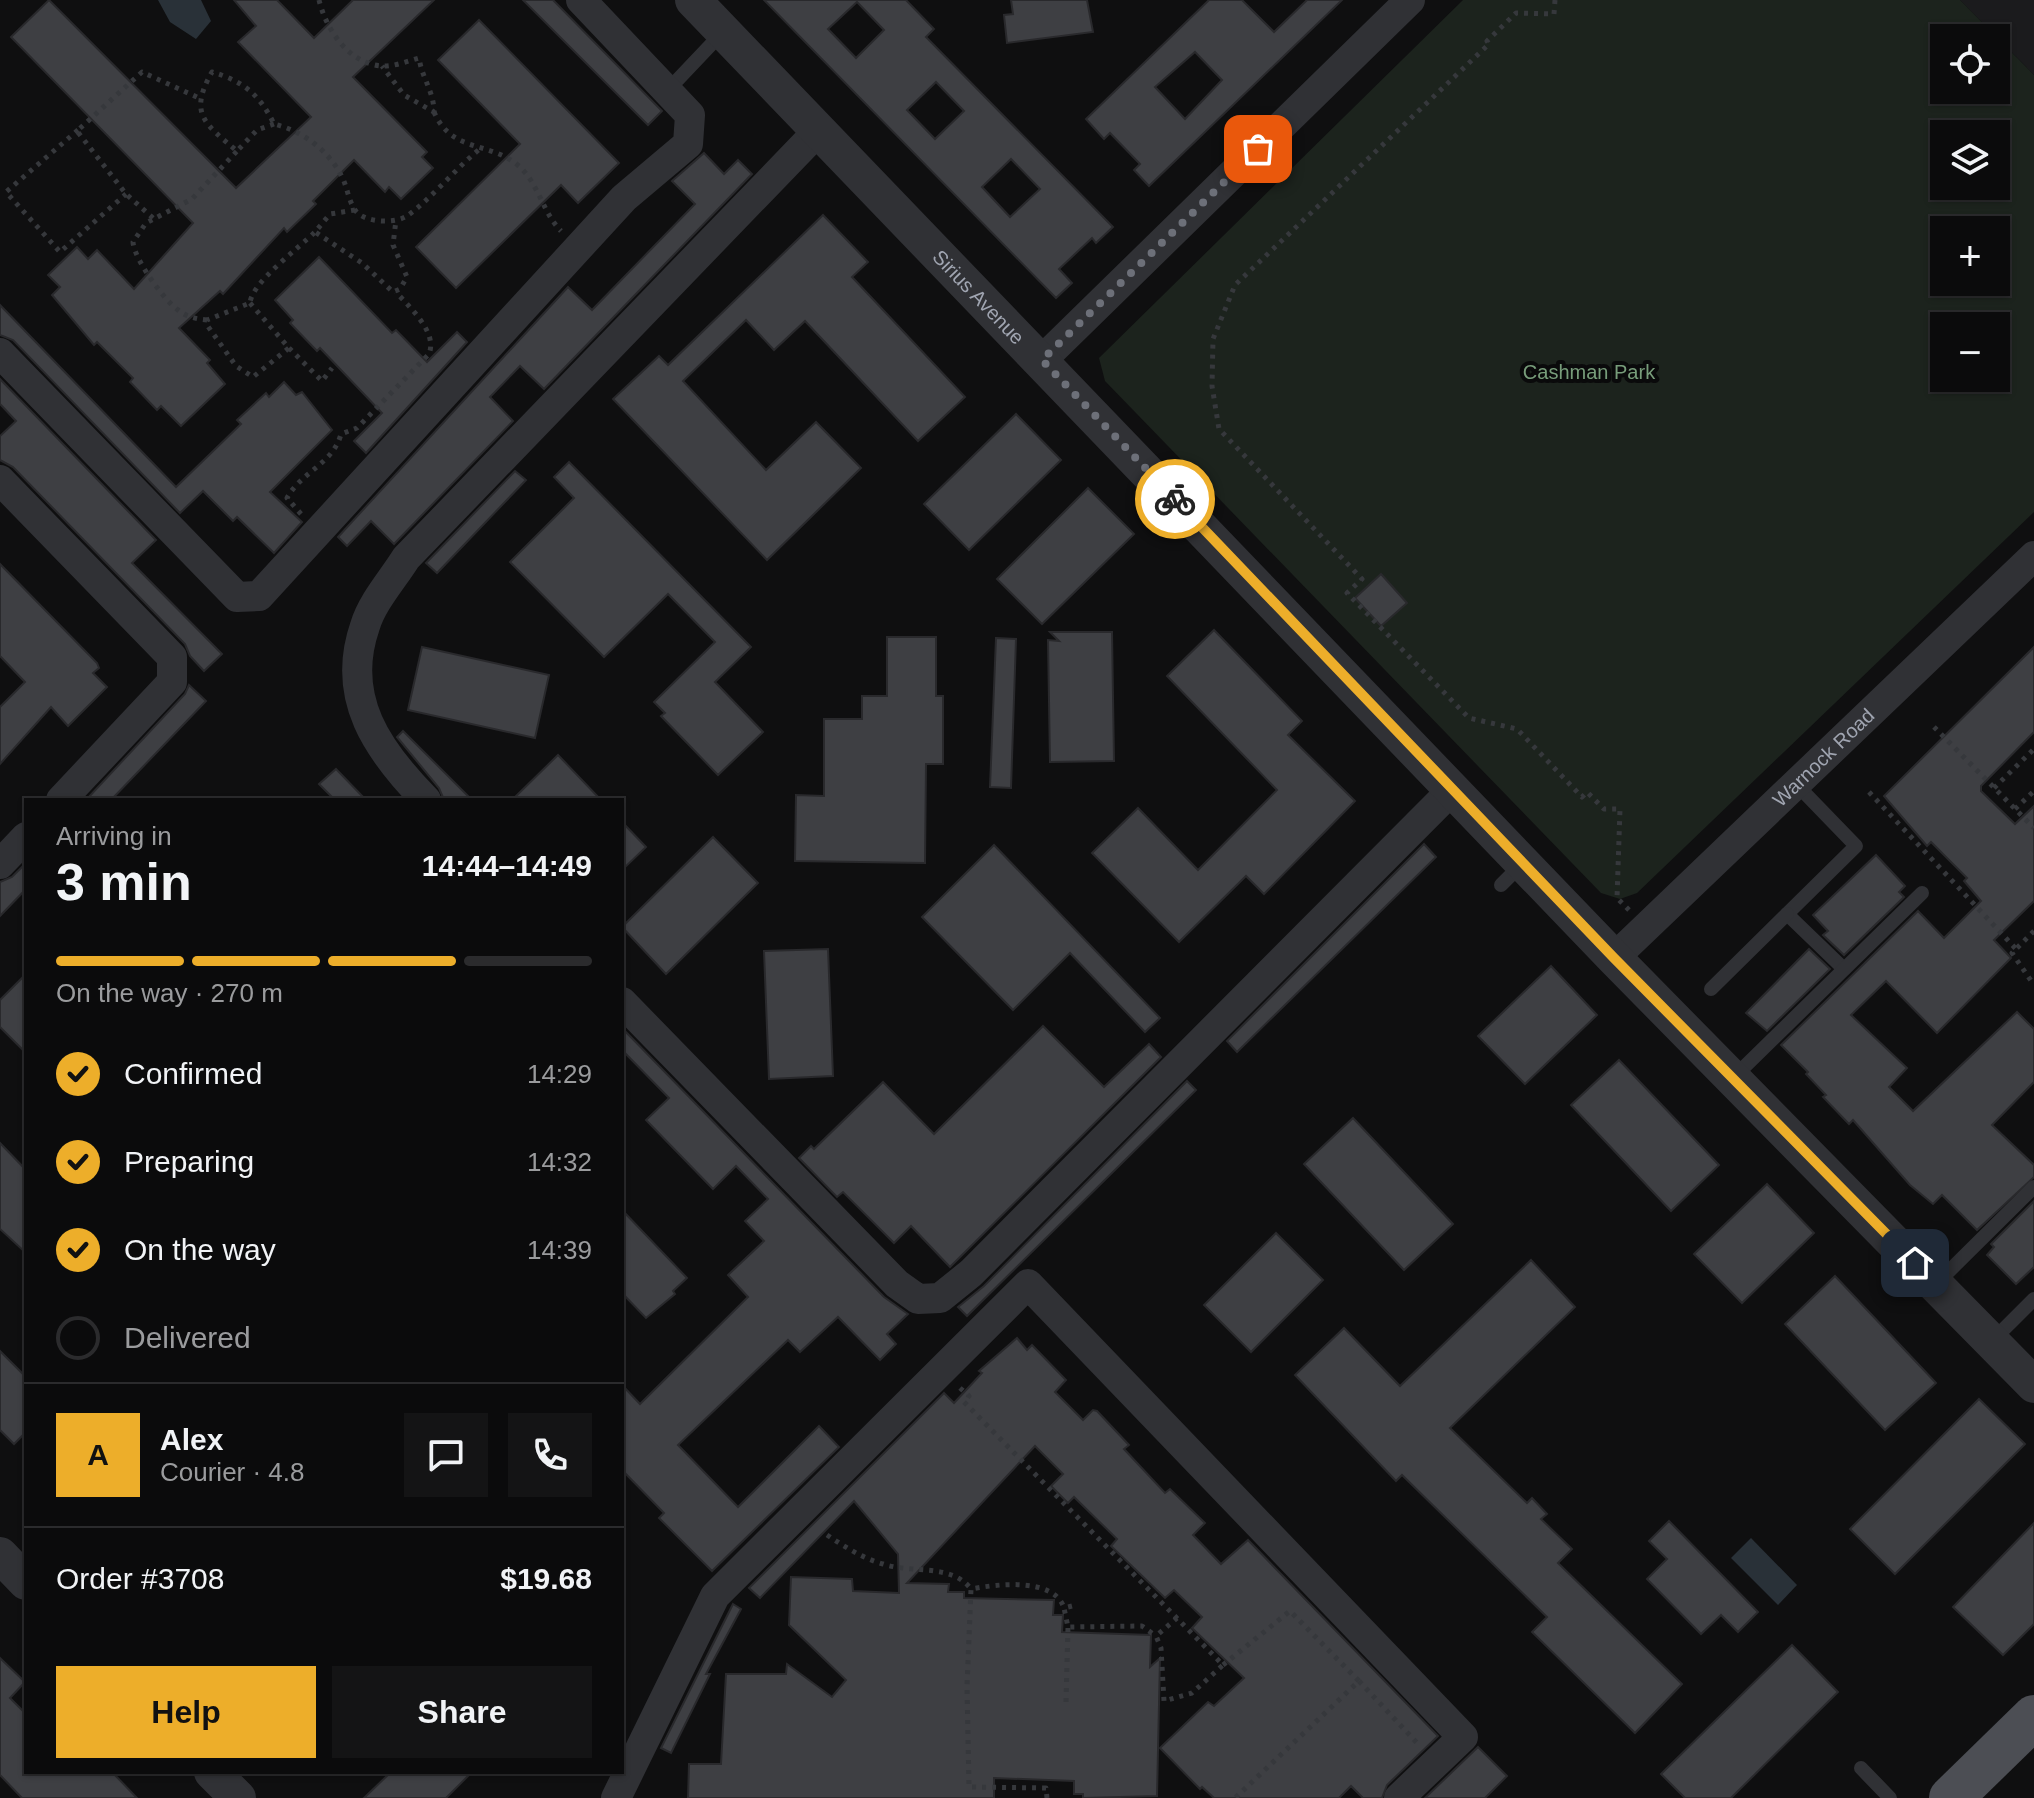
<!DOCTYPE html>
<html lang="en">
<head>
<meta charset="utf-8">
<style>
  :root { --surface:#0b0b0c; --page:#141415; --text:#f1f3f6; --muted:#9a9b9d; --line:#2b2b2d; --accent:#edae2a }
  body { margin:0; font-family:Helvetica,sans-serif; background:var(--page); color:var(--text); height:100vh; display:flex; flex-direction:column; font-size:30px; white-space:nowrap }
  * { box-sizing:border-box; margin:0 }
  p { font-size:26px; color:var(--muted) }
  .icon { flex:none; width:44px; height:44px; fill:none; stroke:currentColor; stroke-width:2; stroke-linecap:round; stroke-linejoin:round }
  .map { position:relative; flex:1; overflow:hidden }
  .panel { position:absolute; left:24px; top:798px; width:600px; height:976px; display:flex; flex-direction:column; background:var(--surface); border-radius:0px; box-shadow:0 2px 6px #0004,0 0 0 2px var(--line) }
  .panel>* { flex:none }
  .tools { position:absolute; left:1930px; top:24px; display:grid; gap:16px }
  .tools a { display:grid; place-items:center; width:80px; height:80px; border-radius:0px; background:var(--surface); box-shadow:0 2px 6px #0004,0 0 0 2px var(--line); font-size:40px }
  .pin { position:absolute; display:grid; place-items:center; width:68px; height:68px; color:#fff; margin:-34px; border-radius:16px; box-shadow:0 4px 12px #0006 }
  .courier { position:absolute; display:grid; place-items:center; width:80px; height:80px; margin:-40px; border:6px solid #edae2a; border-radius:50%; background:#fff; color:#222; box-shadow:0 2px 10px #0007 }
  .headline em { font-style:normal; font-weight:800 }
  .headline div { display:flex; flex-direction:column-reverse }
  .headline { display:flex; align-items:center; justify-content:space-between; height:136px; padding:0 32px }
  h1 { font-size:52px; font-weight:800; line-height:60px }
  .bar { display:grid; grid-template-columns:repeat(4,1fr); gap:12px 8px; align-content:center; height:96px; padding:0 32px }
  .bar i { height:10px; border-radius:6px; background:var(--line) }
  .bar .on { background:var(--accent) }
  .bar p { grid-column:span 4 }
  .line { display:flex; align-items:center; gap:20px; padding:0 32px; border-top:2px solid var(--line) }
  .line div { flex:1 }
  .round { display:grid; place-items:center; flex:none; width:84px; height:84px; border-radius:0px; background:var(--page) }
  ol { padding:0 32px; list-style:none }
  li { display:flex; align-items:center; gap:24px; height:88px }
  li p { margin-inline-start:auto }
  li .icon { padding:8px; border-radius:50%; background:var(--accent); color:#111; stroke-width:4 }
  li:last-child { color:var(--muted) }
  li i { width:44px; height:44px; border:4px solid var(--line); border-radius:50% }
  .button { display:flex; gap:16px; margin-top:auto; padding:16px 32px }
  .button a { flex:1; height:92px; border-radius:0px; background:var(--accent); color:#111; font-size:32px; font-weight:800; line-height:92px; text-align:center }
  .button a+a { background:var(--page); color:var(--text) }
  .map>svg:first-child { display:block }
  .built { fill:#1b1b1d }
  .green { fill:#1c231d; fill-rule:evenodd }
  .water { fill:#293138 }
  .building { fill:#3e3f43; stroke:#29292c; stroke-width:2; fill-rule:evenodd }
  .lines { fill:none; stroke-linecap:round; stroke-linejoin:round }
  .path { stroke:#36383c; stroke-width:5; stroke-dasharray:4 6; stroke-linecap:butt }
  .service { stroke:#303135; stroke-width:14 }
  .minor { stroke:#303135; stroke-width:30 }
  .tertiary { stroke:#303135; stroke-width:36 }
  .primary { stroke:#4c4e54; stroke-width:44 }
  .done { stroke:#6d7079; stroke-width:8; stroke-dasharray:0 14.4 }
  .route { stroke:#edae2a; stroke-width:10 }
  .labels { text-anchor:middle; dominant-baseline:central; stroke-width:8; stroke-linejoin:round; paint-order:stroke }
  .street-label { font-size:20px; fill:#a0a5b1; stroke:#0a0a0b }
  .park-label { font-size:20px; fill:#779c7a; stroke:#0a0a0b }
</style>
</head>
<body>
<div class="map">
<svg width="2034" height="1798" viewBox="0 0 2034 1798">
  <rect width="100%" height="100%" fill="#0f0f10"/>
  <!-- built -->
  <polygon class="built" points="1960,0 2034,0 2034,75"/>
  <!-- green -->
  <path class="green" d="M 1463,0 L 1960,0 L 2034,75 L 2034,512 L 1637,893 L 1620,899 L 1601,893 L 1105,381 L 1099,358 ZM 1944,38 L 1996,38 L 1996,90 L 1944,90 ZM 1944,134 L 1996,134 L 1996,186 L 1944,186 ZM 1944,230 L 1996,230 L 1996,282 L 1944,282 ZM 1944,326 L 1996,326 L 1996,378 L 1944,378 Z"/>
  <!-- water -->
  <g class="water">
    <polygon points="158,0 201,0 211,21 196,39 170,22"/>
    <polygon points="1751,1538 1797,1585 1778,1605 1731,1558"/>
  </g>
  <!-- building -->
  <g class="building">
    <polygon points="49,0 236,188 311,117 238,42 256,26 234,0 277,0 314,38 353,0 434,0 353,77 427,152 422,157 433,168 401,199 389,187 385,192 354,160 313,201 316,204 287,232 284,228 223,294 220,291 179,328 210,360 207,363 225,384 181,426 161,406 157,410 130,382 133,378 97,342 94,345 52,295 60,287 48,275 77,247 88,259 97,250 134,289 193,223 11,37"/>
    <polygon points="523,0 553,0 662,111 648,125"/>
    <path d="M 764,0 L 906,0 L 934,29 L 926,37 L 1113,227 L 1096,243 L 1092,238 L 1059,269 L 1072,283 L 1056,298 ZM 857,2 L 884,30 L 856,58 L 828,29 ZM 936,82 L 964,111 L 935,139 L 907,110 ZM 1011,159 L 1040,189 L 1010,217 L 982,187 Z"/>
    <polygon points="1011,0 1087,0 1093,32 1007,43 1004,15 1013,14"/>
    <path d="M 1209,0 L 1242,0 L 1274,32 L 1307,0 L 1342,0 L 1149,186 L 1134,170 L 1140,164 L 1110,133 L 1104,139 L 1086,119 ZM 1195,52 L 1222,80 L 1185,119 L 1155,87 Z"/>
    <polygon points="479,20 619,163 578,203 561,185 456,288 416,247 520,144 438,60"/>
    <polygon points="704,153 724,174 738,160 752,174 544,389 520,366 490,397 513,421 394,544 371,521 347,546 338,537 568,287 592,310 695,204 672,181"/>
    <polygon points="823,215 868,262 852,277 965,397 918,441 805,321 774,350 746,320 683,381 766,470 816,422 861,468 767,560 613,399 659,356 668,365"/>
    <polygon points="319,257 392,333 396,330 427,362 457,332 467,342 366,453 354,441 382,413 320,348 317,351 290,323 293,320 275,300"/>
    <polygon points="0,305 176,487 241,424 237,420 266,393 269,397 284,382 296,395 302,392 332,430 270,492 302,522 274,553 237,517 233,521 203,491 180,513 13,340 0,335"/>
    <polygon points="0,379 156,540 132,563 222,654 204,671 190,656 185,644 13,467 0,460 0,436 16,421 0,404"/>
    <polygon points="1016,414 1061,460 969,550 924,504"/>
    <polygon points="569,462 751,647 715,682 763,732 718,775 661,716 665,713 654,702 715,642 668,594 604,657 510,562 574,498 554,477"/>
    <polygon points="515,471 526,480 437,573 426,563"/>
    <polygon points="1088,488 1134,534 1042,624 997,579"/>
    <polygon points="0,564 97,663 99,668 93,673 107,687 68,726 51,707 0,764 0,707 25,682 0,656"/>
    <polygon points="1381,574 1407,603 1381,626 1355,598"/>
    <polygon points="1214,630 1302,721 1288,735 1355,801 1264,894 1246,876 1179,942 1092,853 1138,808 1198,870 1277,790 1167,676"/>
    <polygon points="1050,632 1112,632 1114,761 1050,762 1048,640 1059,641"/>
    <polygon points="887,637 936,637 936,696 943,696 943,764 926,764 925,863 795,861 796,795 824,796 824,719 862,719 862,696 887,696"/>
    <polygon points="996,638 1016,639 1011,788 990,787"/>
    <polygon points="422,647 549,675 535,738 408,710"/>
    <polygon points="2034,647 2034,732 1981,786 1981,791 2015,824 2034,806 2034,901 1994,940 2011,958 1937,1033 1886,981 1851,1015 1907,1068 1889,1087 1913,1111 2017,1012 2034,1029 2034,1082 1992,1125 2034,1165 2034,1177 1977,1230 1942,1195 1933,1204 1910,1185 1853,1120 1849,1124 1823,1097 1826,1095 1806,1074 1808,1072 1781,1045 1918,911 1944,938 1981,901 1964,881 1967,878 1931,842 1927,846 1884,796"/>
    <polygon points="189,685 206,701 111,800 86,800 185,694"/>
    <polygon points="403,731 472,800 444,800 439,788 397,737"/>
    <polygon points="558,755 601,800 512,800"/>
    <polygon points="336,769 366,800 335,800 319,784"/>
    <polygon points="622,822 646,847 622,870"/>
    <polygon points="713,837 758,883 666,974 622,927"/>
    <polygon points="1424,844 1436,857 1237,1052 1227,1041"/>
    <polygon points="994,845 1160,1018 1145,1032 1070,953 1013,1010 922,917"/>
    <polygon points="1876,855 1905,886 1899,892 1904,897 1844,955 1823,935 1828,931 1813,915"/>
    <polygon points="26,863 26,889 0,916 0,882 12,877"/>
    <polygon points="828,949 833,1076 769,1079 764,951"/>
    <polygon points="1809,949 1830,969 1767,1031 1746,1013"/>
    <polygon points="1551,966 1597,1015 1525,1084 1478,1036"/>
    <polygon points="26,974 26,1053 0,1027 0,1000"/>
    <polygon points="1043,1026 1104,1087 1149,1044 1161,1057 950,1267 911,1226 894,1243 843,1192 837,1197 799,1158 811,1146 814,1149 883,1082 934,1134"/>
    <polygon points="622,1028 884,1297 908,1314 887,1334 896,1344 880,1360 838,1317 800,1352 788,1340 678,1445 738,1507 819,1426 839,1447 712,1571 659,1518 664,1513 622,1470 622,1385 640,1404 748,1297 728,1275 764,1241 745,1221 768,1199 736,1166 713,1189 646,1120 669,1098 622,1050"/>
    <polygon points="1619,1060 1719,1165 1671,1211 1571,1105"/>
    <polygon points="1187,1081 1196,1090 967,1316 958,1307 984,1286"/>
    <polygon points="1353,1118 1453,1224 1404,1270 1304,1164"/>
    <polygon points="0,1143 26,1170 26,1253 0,1229"/>
    <polygon points="1767,1184 1814,1233 1742,1303 1694,1254"/>
    <polygon points="2034,1201 2034,1267 2016,1284 1987,1255 1994,1247 1991,1244"/>
    <polygon points="622,1210 687,1278 673,1291 675,1294 646,1318 622,1293"/>
    <polygon points="1276,1233 1323,1280 1251,1352 1204,1305"/>
    <polygon points="1531,1260 1575,1307 1450,1428 1527,1503 1532,1498 1547,1514 1541,1519 1572,1549 1558,1563 1682,1684 1635,1733 1532,1632 1547,1617 1402,1475 1396,1481 1295,1375 1344,1328 1400,1386"/>
    <polygon points="1835,1276 1936,1383 1885,1430 1785,1324"/>
    <polygon points="1017,1338 1027,1350 1032,1345 1066,1380 1055,1392 1083,1420 1093,1410 1097,1411 1129,1445 1124,1449 1165,1493 1170,1489 1205,1523 1193,1535 1221,1564 1248,1540 1438,1736 1387,1785 1382,1798 1363,1798 1351,1786 1339,1798 1214,1798 1202,1787 1200,1789 1160,1748 1208,1702 1214,1706 1244,1678 1192,1628 1202,1617 1174,1590 1165,1598 1111,1546 1117,1539 1074,1497 1068,1503 1051,1486 1063,1474 1035,1446 907,1583 949,1584 948,1592 964,1592 964,1598 1054,1600 1053,1615 1063,1615 1062,1632 1151,1635 1150,1667 1160,1658 1157,1796 1083,1798 1083,1794 1074,1794 1074,1781 994,1778 994,1798 688,1798 689,1764 721,1764 726,1674 786,1674 787,1664 832,1697 846,1680 789,1625 791,1577 852,1579 853,1591 899,1593 898,1554 854,1501 760,1598 749,1588 944,1393 954,1403 982,1373 979,1371"/>
    <polygon points="0,1351 26,1377 26,1432 14,1444 0,1430"/>
    <polygon points="1979,1399 2025,1444 1895,1574 1850,1529"/>
    <polygon points="1669,1521 1758,1612 1738,1632 1721,1615 1701,1634 1647,1579 1667,1559 1649,1541"/>
    <polygon points="2034,1523 2034,1624 2003,1655 1953,1607"/>
    <polygon points="733,1604 741,1609 706,1674 710,1674 671,1753 661,1748"/>
    <polygon points="1792,1645 1838,1692 1731,1798 1685,1798 1661,1774"/>
    <polygon points="0,1658 25,1682 10,1698 26,1714 26,1772 112,1772 137,1798 22,1798 0,1775"/>
    <polygon points="1478,1747 1507,1776 1485,1798 1425,1798"/>
    <polygon points="391,1772 472,1772 446,1798 364,1798"/>
  </g>
  <g class="lines">
    <!-- path -->
    <g class="path">
      <path d="M 319,0 C 326,29 348,63 381,66 C 393,67 408,61 419,58 C 422,78 434,92 434,112 L 404,95 L 382,66"/>
      <polyline points="1555,0 1554,14 1516,13 1487,41 1489,44 1235,285 1213,339 1212,386 1219,429 1362,579 1347,593 1469,718 1517,729 1582,797 1587,792 1604,809 1620,809 1617,898 1629,910"/>
      <path d="M 434,112 C 452,154 490,140 520,167 C 539,185 543,213 561,231"/>
      <path d="M 274,124 L 257,130 L 237,151 C 205,124 188,114 212,72 C 243,81 260,95 274,124 C 302,131 327,149 341,175 C 347,185 348,200 355,210 C 364,223 395,224 407,216 C 431,199 456,168 481,148"/>
      <polyline points="78,130 6,192 60,252 126,194"/>
      <polyline points="355,210 330,214 315,232 362,263 393,292 400,289 407,277 393,245 396,220"/>
      <polyline points="153,218 126,194 77,131 142,72 199,98"/>
      <path d="M 250,303 L 289,348 L 253,377 L 236,366 L 207,325 L 207,320 L 250,303 C 252,282 299,248 315,232"/>
      <path d="M 207,320 C 196,319 187,317 178,310 C 164,300 134,259 133,242 L 146,223 L 192,199 L 237,151"/>
      <polyline points="289,348 322,381 332,368"/>
      <path d="M 301,514 L 287,498 C 301,472 333,464 341,434 L 357,428 L 429,354 C 438,332 409,307 396,292"/>
      <polyline points="1934,727 2034,828"/>
      <polyline points="1994,788 2034,749"/>
      <polyline points="1869,792 2016,949"/>
      <polyline points="2015,809 2034,791"/>
      <polyline points="2034,931 2012,953 2034,985"/>
      <polyline points="960,1388 969,1396 964,1402 1223,1665 1192,1693 1164,1701 1161,1648 1156,1636 1177,1618"/>
      <path d="M 827,1535 C 845,1547 862,1558 883,1564 C 913,1574 951,1563 971,1589"/>
      <polyline points="1072,1606 1064,1608 1068,1627 1142,1626 1156,1636"/>
      <polyline points="1223,1665 1290,1611 1359,1681 1235,1798"/>
      <polyline points="1359,1681 1418,1744"/>
      <polyline points="1066,1702 1068,1627"/>
      <path d="M 1047,1798 L 1046,1788 L 969,1787 L 967,1686 L 971,1589 C 997,1584 1054,1577 1064,1608"/>
    </g>
    <!-- service -->
    <g class="service">
      <polyline points="667,91 722,33"/>
      <polyline points="1796,784 1856,846 1787,914 1844,969"/>
      <polyline points="1501,885 1523,863"/>
      <polyline points="1711,989 1787,914"/>
      <polyline points="1732,1079 1922,893"/>
      <polyline points="1936,1284 2034,1187"/>
      <polyline points="1991,1342 2034,1299"/>
      <polyline points="1861,1768 1890,1798"/>
    </g>
    <!-- minor -->
    <g class="minor">
      <polyline points="0,353 237,597 259,596 624,198 688,144 690,115 581,0"/>
      <polyline points="1042,360 1410,0"/>
      <polyline points="0,480 172,657 172,682 61,800"/>
      <path d="M 426,800 C 378,751 340,698 365,626 C 372,602 393,579 406,558 L 819,130"/>
      <polyline points="0,864 26,837"/>
      <path id="s1" d="M 1614,958 L 2034,556"/>
      <polyline points="622,1002 897,1284 918,1299 940,1298 971,1273 1453,789"/>
      <polyline points="616,1798 715,1596 1028,1284 1463,1737 1399,1798"/>
    </g>
    <!-- tertiary -->
    <g class="tertiary">
      <path id="s2" d="M 693,0 L 1614,958 L 2034,1385"/>
      <polyline points="0,1555 26,1582"/>
      <polyline points="212,1772 238,1798"/>
    </g>
    <!-- primary -->
    <polyline class="primary" points="1951,1798 2034,1717"/>
  </g>
  <g class="lines">
    <!-- done -->
    <polyline class="done" points="1175,499 1042,360 1258,149"/>
    <!-- route -->
    <polyline class="route" points="1175,499 1614,958 1915,1263"/>
  </g>
  <g class="labels">
    <!-- street labels -->
    <g class="street-label">
      <text stroke="none"><textPath href="#s2" startOffset="412">Sirius Avenue</textPath></text>
      <text stroke="none"><textPath href="#s1" startOffset="290">Warnock Road</textPath></text>
    </g>
    <!-- park labels -->
    <g class="park-label">
      <text x="1589" y="372">Cashman Park</text>
    </g>
  </g>
</svg>
<div class="tools">
<a><svg class="icon" aria-label="locate" viewBox="0 0 24 24"><circle cx="12" cy="12" r="6"/><path d="M12 2v4M12 18v4M2 12h4M18 12h4"/></svg></a>
<a><svg class="icon" aria-label="layers" viewBox="0 0 24 24"><path d="M12 4l9 5-9 5-9-5zM3 14l9 5 9-5"/></svg></a>
<a>+</a>
<a>−</a>
</div>
<div class="pin" style="left:1258px;top:149px;background:#ea580c"><svg class="icon" aria-label="bag" viewBox="0 0 24 24"><path d="M5 8h14l-1 12H6zM9 8a3 3 0 0 1 6 0"/></svg></div>
<div class="pin" style="left:1915px;top:1263px;background:#1f2937"><svg class="icon" aria-label="home" viewBox="0 0 24 24"><path d="M3 11l9-7 9 7M6 9v11h12V9"/></svg></div>
<div class="courier" style="left:1175px;top:499px"><svg class="icon" aria-label="bike" viewBox="0 0 24 24"><circle cx="6" cy="16" r="4"/><circle cx="18" cy="16" r="4"/><path d="M6 16l4-8h5l3 8M10 8l3 8H6M13 5h3"/></svg></div>
<section class="panel">
<div class="headline"><div><h1>3 min</h1><p>Arriving in</p></div><em>14:44–14:49</em></div>
<div class="bar"><i class="on"></i><i class="on"></i><i class="on"></i><i></i><p>On the way · 270 m</p></div>
<ol>
<li><svg class="icon" aria-label="check" viewBox="0 0 24 24"><path d="M5 12l5 5 9-10"/></svg>Confirmed<p>14:29</p></li>
<li><svg class="icon" aria-label="check" viewBox="0 0 24 24"><path d="M5 12l5 5 9-10"/></svg>Preparing<p>14:32</p></li>
<li><svg class="icon" aria-label="check" viewBox="0 0 24 24"><path d="M5 12l5 5 9-10"/></svg>On the way<p>14:39</p></li>
<li><i></i>Delivered</li>
</ol>
<div class="line" style="height:144px"><b class="round" style="background:var(--accent);color:#111">A</b><div><b>Alex</b><p>Courier · 4.8</p></div><a class="round"><svg class="icon" aria-label="chat" viewBox="0 0 24 24"><path d="M4 5h16v11H9l-5 4z"/></svg></a><a class="round"><svg class="icon" aria-label="phone" viewBox="0 0 24 24"><path d="M5 4h4l2 5-3 2q2 4 5 5l2-3 5 2v4C11 20 4 13 5 4z"/></svg></a></div>
<div class="line" style="height:104px"><div>Order #3708</div><b>$19.68</b></div>
<div class="button"><a>Help</a><a>Share</a></div>
</section>
</div>
</body>
</html>
